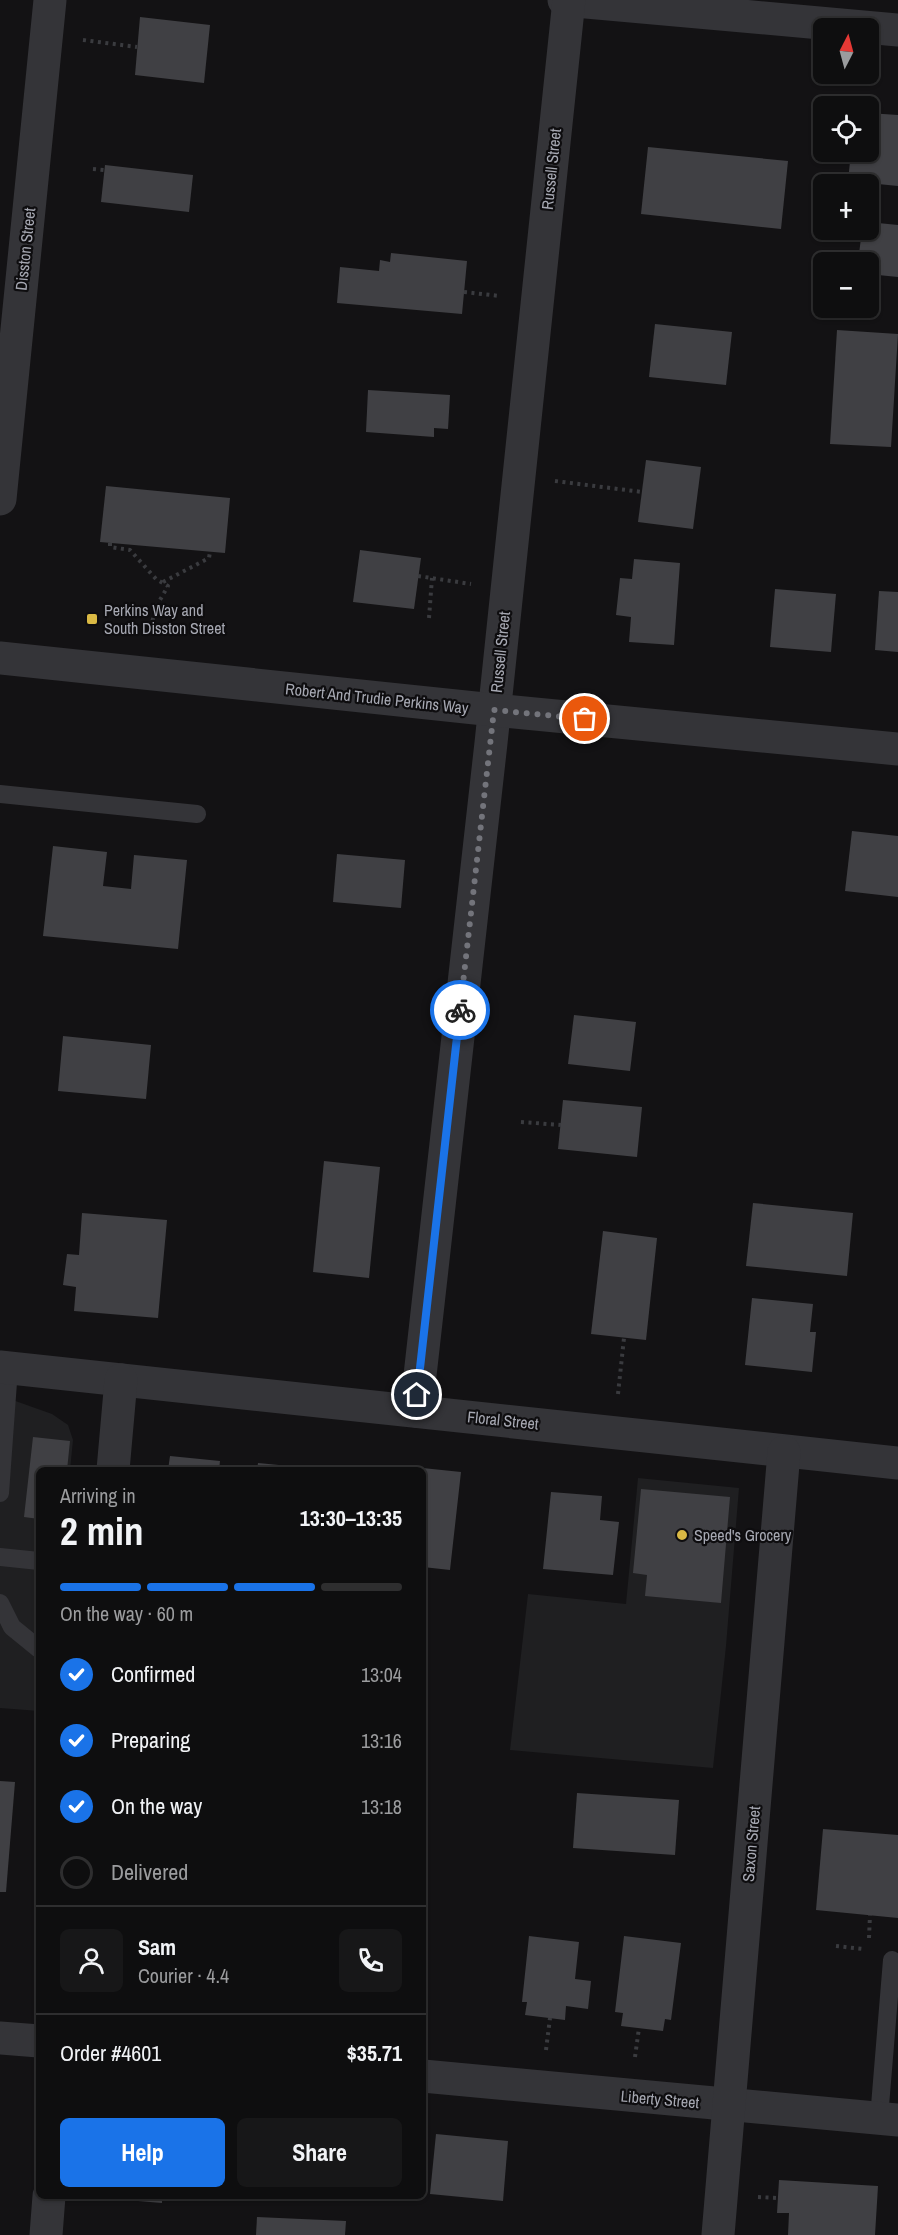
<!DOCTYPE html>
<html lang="en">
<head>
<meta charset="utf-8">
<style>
  :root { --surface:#0e0e0f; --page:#171718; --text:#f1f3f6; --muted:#9b9c9e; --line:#2e2e2f; --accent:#1a73e8 }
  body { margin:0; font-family:"Archivo Narrow",sans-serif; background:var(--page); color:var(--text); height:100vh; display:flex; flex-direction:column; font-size:22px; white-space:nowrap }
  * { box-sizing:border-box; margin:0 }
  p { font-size:20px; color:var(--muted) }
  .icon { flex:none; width:33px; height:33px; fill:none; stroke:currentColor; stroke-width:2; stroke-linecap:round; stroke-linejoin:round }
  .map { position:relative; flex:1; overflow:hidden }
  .drawer { position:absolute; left:36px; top:1467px; width:390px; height:732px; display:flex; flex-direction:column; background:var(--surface); border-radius:9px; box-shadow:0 2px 4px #0004,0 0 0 2px var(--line) }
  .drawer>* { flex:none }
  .needle { width:39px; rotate:6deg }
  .fabs { position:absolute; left:813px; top:18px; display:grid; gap:12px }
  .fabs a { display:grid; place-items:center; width:66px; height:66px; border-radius:9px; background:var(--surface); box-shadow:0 2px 4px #0004,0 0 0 2px var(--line); font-size:30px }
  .pin { position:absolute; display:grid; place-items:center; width:51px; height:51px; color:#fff; margin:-26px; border:3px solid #fff; border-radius:50%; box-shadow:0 2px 6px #0007 }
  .courier { position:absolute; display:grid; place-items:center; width:60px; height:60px; margin:-30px; border:4px solid #1a73e8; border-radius:50%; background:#fff; color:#222; box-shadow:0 2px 8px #0007 }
  .head em { font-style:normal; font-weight:700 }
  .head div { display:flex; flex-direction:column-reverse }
  .head { display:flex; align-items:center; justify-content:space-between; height:102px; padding:0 24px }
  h1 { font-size:39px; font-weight:700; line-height:45px }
  .bar { display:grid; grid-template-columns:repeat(4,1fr); gap:9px 6px; align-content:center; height:72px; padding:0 24px }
  .bar i { height:8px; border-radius:4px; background:var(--line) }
  .bar .on { background:var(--accent) }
  .bar p { grid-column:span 4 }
  .line { display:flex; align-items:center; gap:15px; padding:0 24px; border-top:2px solid var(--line) }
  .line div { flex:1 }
  .round { display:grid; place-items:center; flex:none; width:63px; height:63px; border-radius:9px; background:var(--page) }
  ol { padding:0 24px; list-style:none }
  li { display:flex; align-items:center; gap:18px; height:66px }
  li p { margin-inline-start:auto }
  li .icon { padding:6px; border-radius:50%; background:var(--accent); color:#fff; stroke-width:4 }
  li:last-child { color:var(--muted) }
  li i { width:33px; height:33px; border:3px solid var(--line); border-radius:50% }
  .cta { display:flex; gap:12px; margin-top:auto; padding:12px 24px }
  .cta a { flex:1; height:69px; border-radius:9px; background:var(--accent); color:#fff; font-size:24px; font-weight:700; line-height:69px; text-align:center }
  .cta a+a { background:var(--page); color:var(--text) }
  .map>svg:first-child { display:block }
  .built { fill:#1f1f21 }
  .building { fill:#404044 }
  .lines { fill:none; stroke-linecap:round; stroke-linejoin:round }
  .path { stroke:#3a3b3f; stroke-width:4; stroke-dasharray:3 4.5; stroke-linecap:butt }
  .service { stroke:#343438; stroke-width:18 }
  .minor { stroke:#343438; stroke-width:33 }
  .tertiary { stroke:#343438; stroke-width:33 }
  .done { stroke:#73747b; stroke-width:6; stroke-dasharray:0 10.8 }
  .route { stroke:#1a73e8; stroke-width:8 }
  .poi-dot { fill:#dab944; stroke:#0e0d0f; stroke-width:2 }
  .labels { text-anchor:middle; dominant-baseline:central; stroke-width:4.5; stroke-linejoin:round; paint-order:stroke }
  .street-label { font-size:16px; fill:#a6a8b2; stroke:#0e0d0f }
  .poi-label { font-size:16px; fill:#a6a8b2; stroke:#0e0d0f; text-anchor:start }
</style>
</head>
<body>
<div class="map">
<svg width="898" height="2235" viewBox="0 0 898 2235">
  <rect width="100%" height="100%" fill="#131214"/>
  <!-- built -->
  <g class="built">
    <polygon points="0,1398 7,1398 52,1414 68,1425 73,1440 70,1470 39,1470 39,1711 0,1708"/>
    <polygon points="638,1478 739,1488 726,1646 713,1768 510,1750 528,1594 626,1604"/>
  </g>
  <!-- building -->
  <g class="building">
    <polygon points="140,17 210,25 204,83 135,75"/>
    <polygon points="868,113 898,115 898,186 848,181 851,152 868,152"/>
    <polygon points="648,147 788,161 781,229 641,214"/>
    <polygon points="105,165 193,175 189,212 101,202"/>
    <polygon points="868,222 898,225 898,277 868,274 868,262 858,262 862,230 868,230"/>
    <polygon points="391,253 467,261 462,314 337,303 340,267 379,271 380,260 390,262"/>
    <polygon points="655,324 732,332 726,385 649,377"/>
    <polygon points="837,330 898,334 891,447 830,444"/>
    <polygon points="368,390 450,395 448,429 434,428 434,437 366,432"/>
    <polygon points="646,460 701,467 693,529 638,522"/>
    <polygon points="106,486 230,498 225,553 100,542"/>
    <polygon points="360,550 421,558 414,609 353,602"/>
    <polygon points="634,559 680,563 674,645 629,642 631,617 616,615 620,578 632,579"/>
    <polygon points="775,589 836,594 831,652 770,647"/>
    <polygon points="879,591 898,592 898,652 875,650"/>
    <polygon points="852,831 898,836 898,897 845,891"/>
    <polygon points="53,846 107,852 103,886 131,889 134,855 187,860 178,949 43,936"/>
    <polygon points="337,854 405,860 401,908 333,902"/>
    <polygon points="574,1015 636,1022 630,1071 568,1064"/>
    <polygon points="63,1036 151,1045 146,1099 58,1091"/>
    <polygon points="563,1100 642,1107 637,1157 558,1149"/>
    <polygon points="324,1161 380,1167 369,1278 313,1272"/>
    <polygon points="753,1203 853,1213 847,1276 746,1266"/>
    <polygon points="82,1213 167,1220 158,1318 74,1311 76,1287 63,1285 67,1254 79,1255"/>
    <polygon points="603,1231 657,1238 646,1340 591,1334"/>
    <polygon points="752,1298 813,1304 810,1332 816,1332 812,1372 745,1365"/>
    <polygon points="33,1437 70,1441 67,1470 39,1470 39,1519 24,1517"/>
    <polygon points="170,1456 220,1461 219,1470 168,1470"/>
    <polygon points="258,1463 310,1468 310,1470 257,1470"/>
    <polygon points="413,1467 461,1472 450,1570 423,1567 423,1470 412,1470"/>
    <polygon points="641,1489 730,1497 721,1603 645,1596 647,1575 633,1573"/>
    <polygon points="551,1492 602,1496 600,1520 619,1522 613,1575 543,1569"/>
    <polygon points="0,1781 15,1782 6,1892 0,1892"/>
    <polygon points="577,1793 679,1800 675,1855 573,1848"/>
    <polygon points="823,1829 898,1835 898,1918 816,1910"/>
    <polygon points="529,1936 579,1942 575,1979 591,1981 588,2009 566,2006 565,2020 525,2015 527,2002 522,2002"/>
    <polygon points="624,1936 681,1943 671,2020 665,2019 663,2031 621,2026 623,2013 615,2012"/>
    <polygon points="436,2134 508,2141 503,2201 430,2194"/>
    <polygon points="779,2180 878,2186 875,2235 788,2235 789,2213 777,2213"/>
    <polygon points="102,2196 162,2196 162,2203 102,2198"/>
    <polygon points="257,2217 346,2221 345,2235 256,2235"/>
  </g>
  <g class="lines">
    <!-- path -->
    <g class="path">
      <polyline points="83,40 137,47"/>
      <polyline points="93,169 104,170"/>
      <polyline points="464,292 500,296"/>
      <polyline points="555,481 642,492"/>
      <polyline points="110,543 110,547 130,550 156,579 168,586 156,607 149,634"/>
      <polyline points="418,576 471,584"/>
      <polyline points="163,582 209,558 210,552"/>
      <polyline points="429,618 432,578"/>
      <polyline points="521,1122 561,1125"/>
      <polyline points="618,1394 624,1338"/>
      <polyline points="869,1938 870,1915"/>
      <polyline points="836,1946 863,1949"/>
      <polyline points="546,2050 550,2018"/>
      <polyline points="635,2057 639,2028"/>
      <polyline points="758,2197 778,2198"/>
    </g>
    <!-- service -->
    <g class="service">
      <polyline points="0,794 197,814"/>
      <polyline points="0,1493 9,1368"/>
      <polyline points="0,1557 39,1561"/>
      <polyline points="0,1603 12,1627 39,1649"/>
      <polyline points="879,2118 892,1960"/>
    </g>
    <!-- minor -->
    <g class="minor">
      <polyline points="564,0 898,30"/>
      <polyline points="0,499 50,0"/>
      <polyline points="0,1367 898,1463"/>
      <polyline points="416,1411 491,743 569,0"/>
      <polyline points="113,1470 121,1380"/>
      <polyline points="0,2038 39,2041"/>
      <polyline points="423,2076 898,2120"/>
      <polyline points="46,2235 49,2196"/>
      <polyline points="718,2235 784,1452"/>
    </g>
    <!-- tertiary -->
    <polyline class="tertiary" points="0,658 494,710 898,749"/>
  </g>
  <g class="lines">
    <!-- done -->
    <polyline class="done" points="460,1010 494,710 585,719"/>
    <!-- route -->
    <polyline class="route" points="417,1395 460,1010"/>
  </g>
  <!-- markers -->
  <g class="poi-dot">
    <rect x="86" y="613" width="12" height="12" rx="3"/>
    <circle cx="682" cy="1535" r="6"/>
  </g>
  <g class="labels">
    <!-- street labels -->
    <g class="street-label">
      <text transform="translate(551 169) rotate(-84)">Russell Street</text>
      <text transform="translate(25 249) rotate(-84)">Disston Street</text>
      <text transform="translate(500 652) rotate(-84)">Russell Street</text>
      <text transform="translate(377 698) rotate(6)">Robert And Trudie Perkins Way</text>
      <text transform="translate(503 1420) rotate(6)">Floral Street</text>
      <text transform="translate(751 1844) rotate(-85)">Saxon Street</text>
      <text transform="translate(660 2099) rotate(5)">Liberty Street</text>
    </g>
    <!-- poi labels -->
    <g class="poi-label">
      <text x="104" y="610">Perkins Way and<tspan x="104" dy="18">South Disston Street</tspan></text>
      <text x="694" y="1535">Speed's Grocery</text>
    </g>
  </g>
</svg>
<div class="fabs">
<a><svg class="needle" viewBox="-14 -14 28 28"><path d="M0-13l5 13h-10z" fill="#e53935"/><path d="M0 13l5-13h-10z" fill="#9b9c9e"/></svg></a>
<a><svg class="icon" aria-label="locate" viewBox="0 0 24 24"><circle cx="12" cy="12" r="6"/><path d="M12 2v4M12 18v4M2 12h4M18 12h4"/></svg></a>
<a>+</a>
<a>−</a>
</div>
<div class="pin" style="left:585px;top:719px;background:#ea580c"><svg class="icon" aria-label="bag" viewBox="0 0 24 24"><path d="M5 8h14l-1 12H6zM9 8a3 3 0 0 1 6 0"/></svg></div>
<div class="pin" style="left:417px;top:1395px;background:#1f2937"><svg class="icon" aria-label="home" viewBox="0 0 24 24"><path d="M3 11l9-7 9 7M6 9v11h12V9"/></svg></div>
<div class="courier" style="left:460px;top:1010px"><svg class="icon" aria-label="bike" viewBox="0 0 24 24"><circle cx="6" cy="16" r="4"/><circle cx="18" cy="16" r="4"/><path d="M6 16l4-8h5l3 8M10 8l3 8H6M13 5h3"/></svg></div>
<section class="drawer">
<div class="head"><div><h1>2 min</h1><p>Arriving in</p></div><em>13:30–13:35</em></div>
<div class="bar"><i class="on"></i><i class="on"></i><i class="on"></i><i></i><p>On the way · 60 m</p></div>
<ol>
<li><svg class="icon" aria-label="check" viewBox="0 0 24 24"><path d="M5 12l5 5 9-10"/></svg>Confirmed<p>13:04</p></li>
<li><svg class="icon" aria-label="check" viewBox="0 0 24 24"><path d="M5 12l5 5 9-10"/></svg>Preparing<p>13:16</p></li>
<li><svg class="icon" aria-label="check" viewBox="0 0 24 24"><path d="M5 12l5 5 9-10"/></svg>On the way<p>13:18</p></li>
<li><i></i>Delivered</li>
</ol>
<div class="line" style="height:108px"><a class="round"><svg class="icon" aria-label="person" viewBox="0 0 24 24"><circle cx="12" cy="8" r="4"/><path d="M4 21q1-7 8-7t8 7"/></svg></a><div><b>Sam</b><p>Courier · 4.4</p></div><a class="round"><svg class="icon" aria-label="phone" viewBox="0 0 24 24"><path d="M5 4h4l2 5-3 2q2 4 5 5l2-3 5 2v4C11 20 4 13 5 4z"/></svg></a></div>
<div class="line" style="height:78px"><div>Order #4601</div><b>$35.71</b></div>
<div class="cta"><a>Help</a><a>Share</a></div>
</section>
</div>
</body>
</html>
